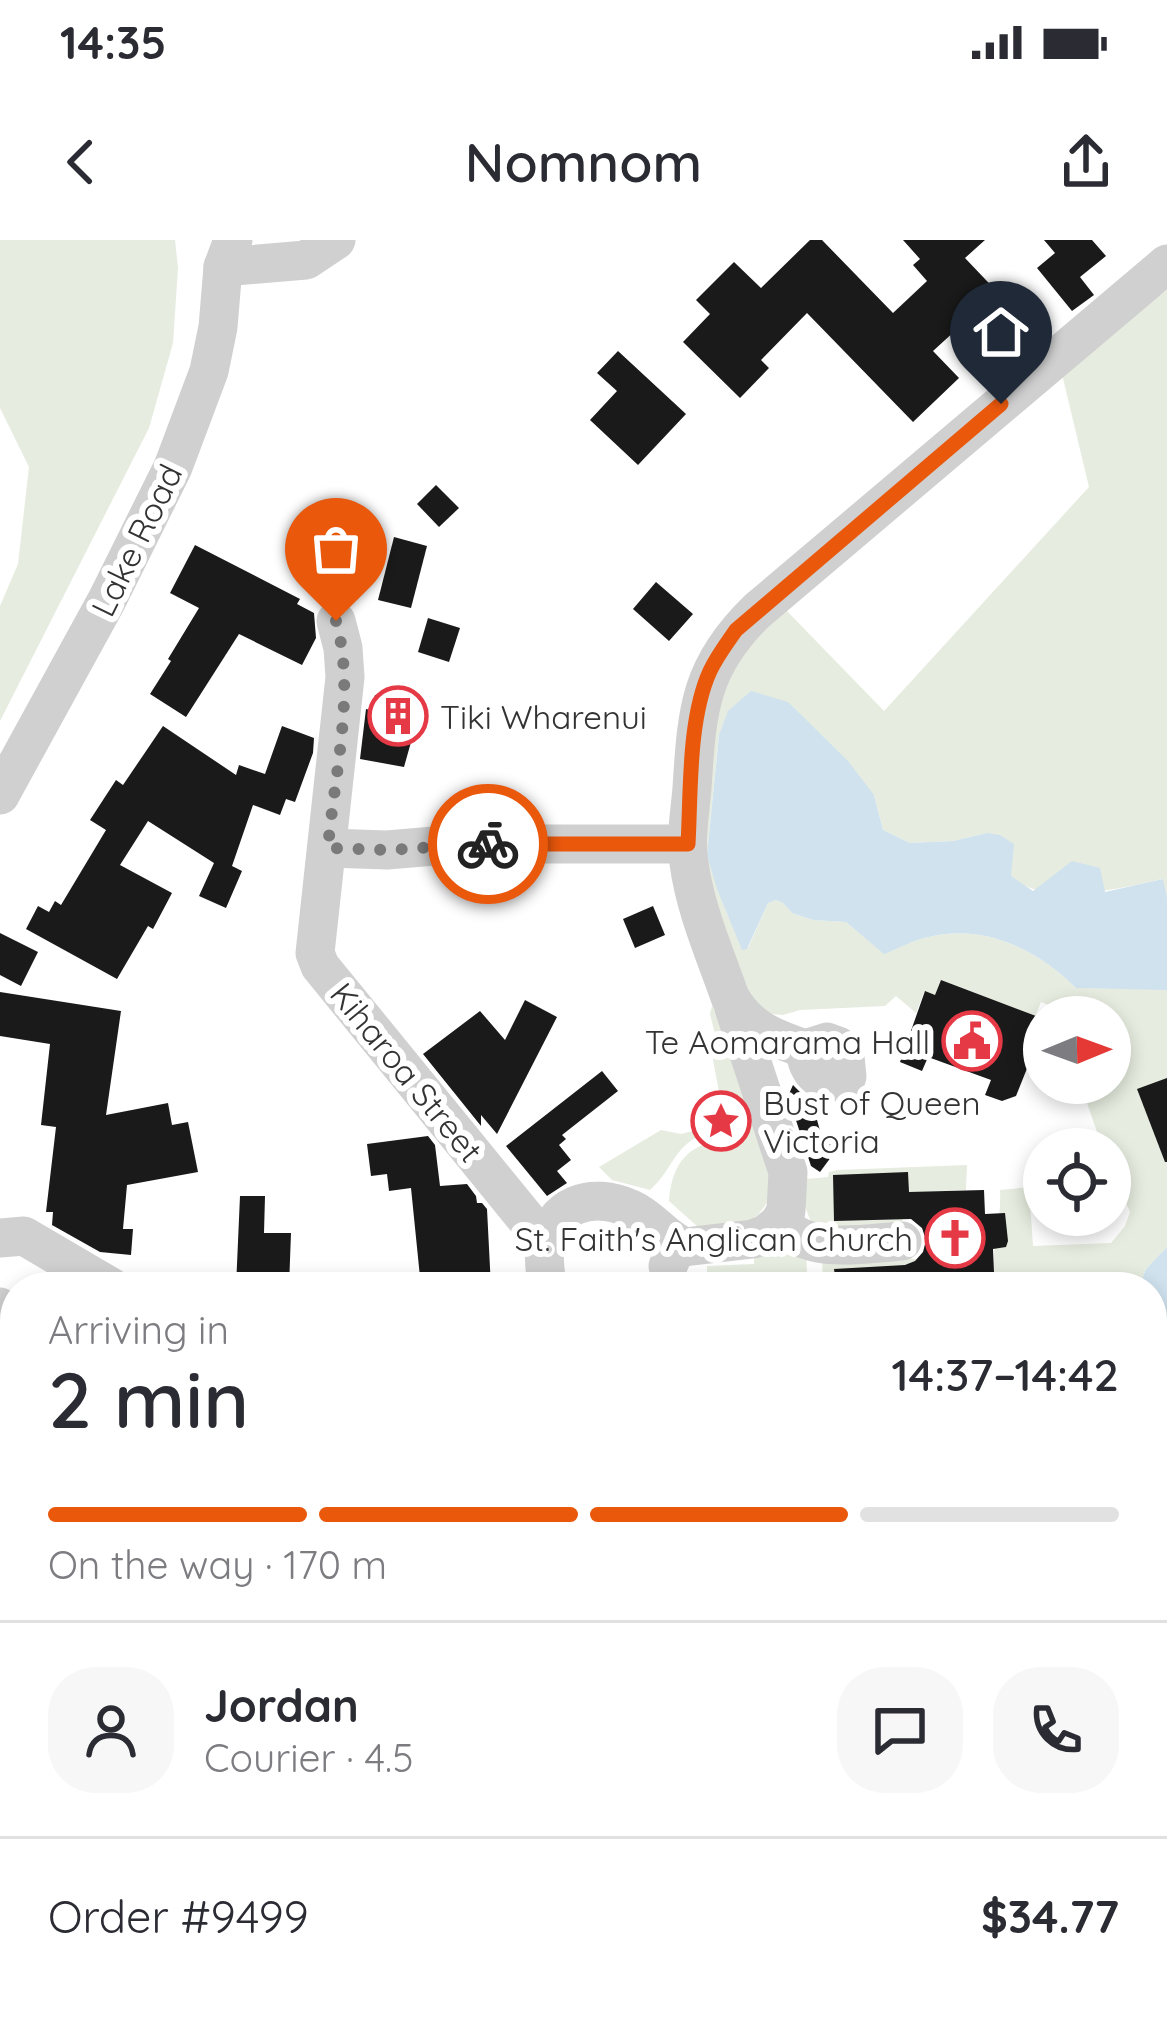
<!DOCTYPE html>
<html lang="en">
<head>
<meta charset="utf-8">
<style>
  :root { --surface:#fff; --page:#f7f7f7; --text:#2b2b33; --muted:#7c7c81; --line:#e1e1e2; --accent:#ea580c }
  body { margin:0; font-family:Quicksand,sans-serif; background:var(--page); color:var(--text); height:100vh; display:flex; flex-direction:column; font-size:45px; white-space:nowrap }
  * { box-sizing:border-box; margin:0 }
  p { font-size:39px; color:var(--muted) }
  .icon { flex:none; width:66px; height:66px; fill:none; stroke:currentColor; stroke-width:2; stroke-linecap:round; stroke-linejoin:round }
  .map { position:relative; flex:1; overflow:hidden }
  .sheet { position:absolute; left:0px; top:1032px; width:1167px; height:747px; display:flex; flex-direction:column; background:var(--surface); border-radius:48px 48px 0 0; box-shadow:0 6px 18px #0003 }
  .sheet>* { flex:none }
  .needle { width:78px; rotate:89deg }
  .controls { position:absolute; left:1023px; top:756px; display:grid; gap:24px }
  .controls a { display:grid; place-items:center; width:108px; height:108px; border-radius:50%; background:var(--surface); box-shadow:0 6px 18px #0003; font-size:60px }
  .pin { position:absolute; display:grid; place-items:center; width:102px; height:102px; color:#fff; margin:-123px -51px; border-radius:50% 50% 50% 0; rotate:-45deg; box-shadow:0 0 12px #0007 }
  .pin .icon { rotate:45deg }
  .courier { position:absolute; display:grid; place-items:center; width:120px; height:120px; margin:-60px; border:9px solid #ea580c; border-radius:50%; background:#fff; color:#222; box-shadow:0 3px 15px #0007 }
  .head em { font-style:normal; font-weight:600 }
  .head div { display:flex; flex-direction:column-reverse }
  .head { display:flex; align-items:center; justify-content:space-between; height:204px; padding:0 48px }
  h1 { font-size:78px; font-weight:600; line-height:90px }
  .bar { display:grid; grid-template-columns:repeat(4,1fr); gap:18px 12px; align-content:center; height:144px; padding:0 48px }
  .bar i { height:15px; border-radius:9px; background:var(--line) }
  .bar .active { background:var(--accent) }
  .bar p { grid-column:span 4 }
  .line { display:flex; align-items:center; gap:30px; padding:0 48px; border-top:3px solid var(--line) }
  .line div { flex:1 }
  .round { display:grid; place-items:center; flex:none; width:126px; height:126px; border-radius:48px; background:var(--page) }
  .status { display:flex; justify-content:space-between; align-items:center; height:84px; padding:0 60px; background:var(--surface); direction:ltr }
  .status svg { height:33px; fill:currentColor }
  header { display:flex; justify-content:space-between; align-items:center; height:156px; padding:0 48px; background:var(--surface); font-size:54px; font-weight:600 }
  .map>svg:first-child { display:block }
  .green { fill:#e6ecdf }
  .water { fill:#cfe2ee }
  .building { fill:#1a1a1a }
  .lines { fill:none; stroke-linecap:round; stroke-linejoin:round }
  .minor { stroke:#d0d0d0; stroke-width:39 }
  .done { stroke:#7a7a7a; stroke-width:12; stroke-dasharray:0 21.6 }
  .route { stroke:#ea580c; stroke-width:15 }
  .labels { text-anchor:middle; dominant-baseline:central; stroke-width:12; stroke-linejoin:round; paint-order:stroke }
  .street-label { font-size:33px; fill:#333; stroke:#fff }
  .poi-label { font-size:33px; fill:#333; stroke:#fff; text-anchor:start }
</style>
</head>
<body>
<div class="status"><b>14:35</b><svg viewBox="0 0 49 12"><path d="M0 12V9h3v3zM5 12V6h3v6zM10 12V3h3v9zM15 12V0h3v12zM26 1h20v11H26zM47 4h2v5h-2z"/></svg></div>
<header><svg class="icon" aria-label="back" viewBox="0 0 24 24"><path d="M15 5l-7 7 7 7"/></svg>Nomnom<svg class="icon" aria-label="share" viewBox="0 0 24 24"><path d="M12 15V3M7 8l5-5 5 5M5 13v7h14v-7"/></svg></header>
<div class="map">
<svg width="1167" height="1777" viewBox="0 0 1167 1777">
  <rect width="100%" height="100%" fill="#fff"/>
  <!-- green -->
  <g class="green">
    <polygon points="0,0 175,0 178,28 173,103 149,188 0,481 0,366 18,324 29,227 0,168"/>
    <path d="M 1167,50 L 1167,657 L 1162,639 C 1124,648 1041,668 1011,636 C 1001,625 995,606 987,593 L 953,601 L 910,603 L 883,590 L 874,555 L 719,494 L 707,615 L 728,676 L 748,708 L 768,663 L 776,660 L 783,663 L 792,673 L 813,680 L 846,682 L 884,713 C 899,708 914,700 929,697 C 984,683 1038,710 1076,748 L 1167,749 L 1167,1007 L 1146,1029 L 1139,1047 L 823,1047 L 822,1013 L 805,966 L 806,939 L 828,937 L 829,932 L 838,930 L 967,925 L 966,950 L 922,952 L 902,976 L 904,1017 L 923,1021 L 925,1036 L 994,1031 C 992,1003 1002,978 1000,950 L 1029,947 L 1033,1006 L 1111,1003 L 1125,986 L 1130,972 L 1110,927 L 1110,909 L 1103,909 L 1080,843 L 1110,843 L 1110,777 L 1050,777 L 1053,767 L 1041,762 L 1035,776 L 941,740 L 935,755 L 924,752 L 916,773 L 896,756 L 885,766 L 800,770 L 783,775 L 760,773 L 752,767 L 698,620 L 718,441 L 785,369 L 884,471 L 1089,247 L 1061,130 Z"/>
    <path d="M 717,764 L 773,925 L 767,963 L 758,975 L 748,982 L 699,988 L 669,961 C 672,921 690,902 730,899 L 738,890 L 739,873 L 721,863 L 713,820 L 716,798 L 710,774 L 712,766 Z"/>
    <path d="M 704,888 L 703,893 C 671,910 674,928 650,950 L 612,940 L 599,927 L 661,890 L 681,894 Z"/>
    <polygon points="806,1014 808,1047 707,1046 707,1026 754,1024 754,1015"/>
  </g>
  <!-- water -->
  <g class="water">
    <path d="M 751,451 L 788,462 L 848,521 L 874,555 L 883,590 L 910,603 L 953,601 L 987,593 L 1000,595 L 1014,604 L 1011,636 L 1033,651 L 1072,621 L 1100,628 L 1105,652 L 1163,639 L 1167,657 L 1167,750 L 1076,748 C 1038,710 984,683 929,697 C 914,700 899,708 884,714 L 846,682 L 813,680 L 792,673 L 783,663 L 776,660 L 768,663 L 747,709 L 742,710 L 717,649 L 707,615 L 719,495 L 728,471 Z"/>
    <polygon points="1167,1007 1167,1777 361,1777 352,1768 352,1764 1152,1764 1152,1047 1139,1047 1146,1029"/>
  </g>
  <!-- building -->
  <g class="building">
    <polygon points="810,0 822,0 893,73 927,41 913,25 920,19 903,0 985,0 965,18 1024,80 1006,97 979,69 933,111 959,138 913,182 807,73 761,120 769,128 740,158 683,102 710,74 696,60 734,22 761,48"/>
    <polygon points="1044,0 1092,0 1106,16 1080,37 1094,55 1072,71 1037,28 1055,13"/>
    <polygon points="618,111 686,174 638,225 590,180 617,151 597,133"/>
    <polygon points="436,245 459,268 439,287 417,264"/>
    <polygon points="394,297 427,306 411,368 378,360"/>
    <polygon points="195,305 300,359 297,364 314,373 316,398 302,425 239,394 186,477 150,454 171,421 168,419 199,368 170,353"/>
    <polygon points="656,342 693,374 669,401 633,369"/>
    <polygon points="428,378 460,388 449,422 418,412"/>
    <polygon points="375,455 428,473 420,497 413,495 404,527 360,519 366,469 370,470"/>
    <polygon points="163,486 236,535 239,525 265,534 282,486 314,498 313,513 295,562 286,559 280,575 253,565 232,626 242,631 226,668 199,656 214,623 148,581 120,625 172,653 153,689 148,686 117,739 26,689 38,666 49,672 55,661 61,665 106,590 90,580 116,540 123,545"/>
    <polygon points="653,666 665,695 635,708 623,679"/>
    <polygon points="0,693 38,712 21,746 0,735"/>
    <polygon points="941,740 1044,779 1044,786 1016,856 1002,861 985,855 991,840 928,817 922,831 900,822 925,751 935,755"/>
    <polygon points="0,752 121,771 106,875 168,863 172,885 188,882 198,932 127,945 123,989 133,989 131,1015 100,1012 52,985 53,972 46,972 56,887 41,885 50,804 0,796"/>
    <polygon points="525,760 557,777 497,894 481,875 481,886 423,814 480,771 505,800"/>
    <polygon points="602,831 618,851 562,895 566,899 559,905 571,920 557,931 567,943 547,956 506,906"/>
    <polygon points="1167,838 1167,922 1165,922 1137,849"/>
    <polygon points="793,845 805,857 817,863 814,869 822,898 837,909 820,932 811,926 788,856"/>
    <polygon points="428,896 435,905 440,946 467,944 476,956 477,963 482,963 487,969 491,1047 421,1047 411,948 389,951 387,934 371,936 367,904"/>
    <polygon points="908,932 909,952 984,950 985,974 1005,973 1008,1001 1006,1007 993,1009 994,1032 903,1037 903,1047 839,1047 839,1036 835,1036 834,1029 905,1025 915,1021 923,1012 926,1000 922,988 911,979 834,981 833,935"/>
    <polygon points="240,956 265,956 264,993 291,993 289,1047 236,1047"/>
  </g>
  <g class="lines">
    <!-- minor -->
    <g class="minor">
      <polyline points="223,27 306,20 336,0"/>
      <polyline points="336,381 343,408 345,437 315,713 320,726 532,986"/>
      <polyline points="0,555 107,360 173,227 209,131 218,87 223,27 233,0"/>
      <polyline points="328,608 387,610 458,604 687,604"/>
      <path d="M 827,802 L 838,806 L 845,817 L 847,837 C 824,851 806,832 805,809 Z"/>
      <path d="M 805,809 C 773,798 748,789 730,757 C 715,714 695,669 689,623 C 685,598 690,573 692,548 C 697,470 699,427 758,370 L 1167,24"/>
      <path d="M 779,983 C 812,1015 859,1004 902,1001"/>
      <polyline points="0,998 24,996 111,1047"/>
      <polyline points="668,1026 675,1010 684,1007 753,999 766,994 779,983 786,971 788,932 734,768"/>
      <path d="M 547,1047 C 546,1035 543,1021 545,1009 C 552,964 591,951 631,969 C 651,978 663,997 684,1007"/>
      <polyline points="0,1067 3,1143 0,1185"/>
      <polyline points="0,1726 15,1721"/>
    </g>
  </g>
  <g class="lines">
    <!-- done -->
    <path class="done" d="M 336,381 C 356,452 334,535 328,608 L 387,610 L 488,604"/>
    <!-- route -->
    <path class="route" d="M 488,604 L 688,604 C 691,552 688,479 710,431 C 717,416 727,403 736,390 L 1001,164"/>
  </g>
  <!-- icons -->
  <defs>
    <g id="building-ring" transform="scale(3)"><circle r="9.5" fill="#fff" stroke="#e63946" stroke-width="1.5"/><path d="M-4-6H4V6H1V3H-1V6H-4ZM-2.5-4.3h1.7v1.8h-1.7ZM.8-4.3h1.7v1.8H.8ZM-2.5-1h1.7V.8h-1.7ZM.8-1h1.7V.8H.8Z" fill="#e63946"/></g>
    <g id="civic-ring" transform="scale(3)"><circle r="9.5" fill="#fff" stroke="#e63946" stroke-width="1.5"/><path d="M-.6-6.5H3V-4.5H.6V-3L4-1V1h2V6H-6V1h2V-1L-.6-3ZM-1.2 2.5V6h2.4V2.5Z" fill="#e63946"/></g>
    <g id="sight-ring" transform="scale(3)"><circle r="9.5" fill="#fff" stroke="#e63946" stroke-width="1.5"/><path d="M0-6L1.8-2.2L6-1.7L2.9 1.2L3.7 5.4L0 3.3L-3.7 5.4L-2.9 1.2L-6-1.7L-1.8-2.2Z" fill="#e63946"/></g>
    <g id="church-ring" transform="scale(3)"><circle r="9.5" fill="#fff" stroke="#e63946" stroke-width="1.5"/><path d="M-1.2-6h2.4v3.5h3.3v2.4h-3.3V6h-2.4V-.1h-3.3v-2.4h3.3Z" fill="#e63946"/></g>
  </defs>
  <g fill-rule="evenodd">
    <use href="#building-ring" x="398" y="476"/>
    <use href="#civic-ring" x="972" y="801"/>
    <use href="#sight-ring" x="721" y="881"/>
    <use href="#church-ring" x="955" y="998"/>
  </g>
  <g class="labels">
    <!-- street labels -->
    <g class="street-label">
      <text transform="translate(136 300) rotate(-64)">Lake Road</text>
      <text transform="translate(407 832) rotate(51)">Kiharoa Street</text>
    </g>
    <!-- poi labels -->
    <g class="poi-label">
      <text x="440" y="476">Tiki Wharenui</text>
      <text x="930" y="801" text-anchor="end">Te Aomarama Hall</text>
      <text x="763" y="862">Bust of Queen<tspan x="763" dy="38">Victoria</tspan></text>
      <text x="913" y="998" text-anchor="end">St. Faith's Anglican Church</text>
    </g>
  </g>
</svg>
<div class="controls">
<a><svg class="needle" viewBox="-14 -14 28 28"><path d="M0-13l5 13h-10z" fill="#e53935"/><path d="M0 13l5-13h-10z" fill="#7c7c81"/></svg></a>
<a><svg class="icon" aria-label="locate" viewBox="0 0 24 24"><circle cx="12" cy="12" r="6"/><path d="M12 2v4M12 18v4M2 12h4M18 12h4"/></svg></a>
</div>
<div class="pin" style="left:336px;top:381px;background:#ea580c"><svg class="icon" aria-label="bag" viewBox="0 0 24 24"><path d="M5 8h14l-1 12H6zM9 8a3 3 0 0 1 6 0"/></svg></div>
<div class="pin" style="left:1001px;top:164px;background:#1f2937"><svg class="icon" aria-label="home" viewBox="0 0 24 24"><path d="M3 11l9-7 9 7M6 9v11h12V9"/></svg></div>
<div class="courier" style="left:488px;top:604px"><svg class="icon" aria-label="bike" viewBox="0 0 24 24"><circle cx="6" cy="16" r="4"/><circle cx="18" cy="16" r="4"/><path d="M6 16l4-8h5l3 8M10 8l3 8H6M13 5h3"/></svg></div>
<section class="sheet">
<div class="head"><div><h1>2 min</h1><p>Arriving in</p></div><em>14:37–14:42</em></div>
<div class="bar"><i class="active"></i><i class="active"></i><i class="active"></i><i></i><p>On the way · 170 m</p></div>
<div class="line" style="height:216px"><a class="round"><svg class="icon" aria-label="person" viewBox="0 0 24 24"><circle cx="12" cy="8" r="4"/><path d="M4 21q1-7 8-7t8 7"/></svg></a><div><b>Jordan</b><p>Courier · 4.5</p></div><a class="round"><svg class="icon" aria-label="chat" viewBox="0 0 24 24"><path d="M4 5h16v11H9l-5 4z"/></svg></a><a class="round"><svg class="icon" aria-label="phone" viewBox="0 0 24 24"><path d="M5 4h4l2 5-3 2q2 4 5 5l2-3 5 2v4C11 20 4 13 5 4z"/></svg></a></div>
<div class="line" style="height:156px"><div>Order #9499</div><b>$34.77</b></div>
</section>
</div>
</body>
</html>
